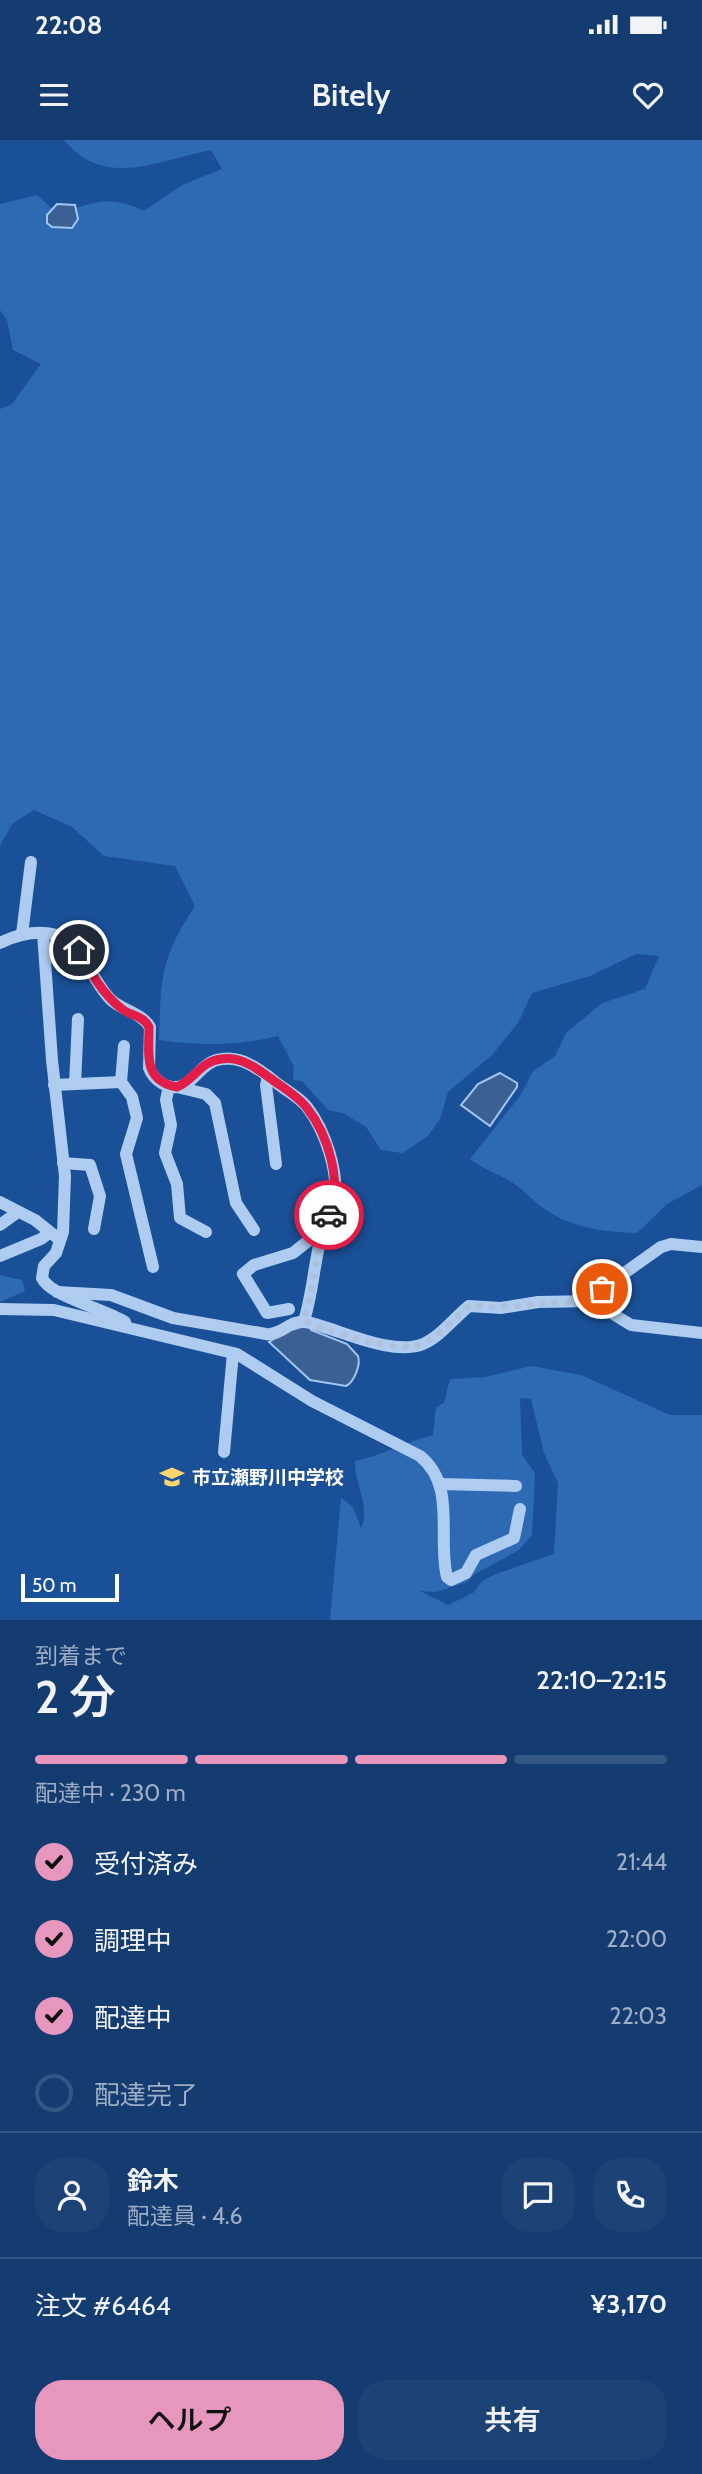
<!DOCTYPE html>
<html lang="ja">
<head>
<meta charset="utf-8">
<style>
  :root { --surface:#143c71; --page:#1d4376; --text:#f1f3f6; --muted:#9dadc3; --line:#335684; --accent:#e797bd }
  body { margin:0; font-family:Cabin,"Noto Sans JP",sans-serif; background:var(--page); color:var(--text); height:100vh; display:flex; flex-direction:column; font-size:26px; white-space:nowrap }
  * { box-sizing:border-box; margin:0 }
  p { font-size:23px; color:var(--muted) }
  .icon { flex:none; width:38px; height:38px; fill:none; stroke:currentColor; stroke-width:2; stroke-linecap:round; stroke-linejoin:round }
  .map { position:relative; height:1480px; overflow:hidden }
  .sheet { display:flex; flex-direction:column; background:var(--surface); flex:1 }
  .sheet>* { flex:none }
  .scale { position:absolute; left:21px; bottom:18px; width:98px; box-sizing:border-box; padding-left:7px; border:4px solid #fff; border-top:0; font-size:19px; line-height:24px; white-space:nowrap; color:#fff; -webkit-text-stroke:5px #1a5097; paint-order:stroke }
  .pin { position:absolute; display:grid; place-items:center; width:60px; height:60px; color:#fff; margin:-30px; border:4px solid #fff; border-radius:50%; box-shadow:0 2px 7px #0007 }
  .courier { position:absolute; display:grid; place-items:center; width:70px; height:70px; margin:-35px; border:5px solid #e11d48; border-radius:50%; background:#fff; color:#222; box-shadow:0 2px 9px #0007 }
  .summary em { font-style:normal; font-weight:600 }
  .summary div { display:flex; flex-direction:column-reverse }
  .summary { display:flex; align-items:center; justify-content:space-between; height:119px; padding:0 35px }
  h1 { font-size:46px; font-weight:600; line-height:52px }
  .bar { display:grid; grid-template-columns:repeat(4,1fr); gap:10px 7px; align-content:center; height:84px; padding:0 35px }
  .bar i { height:9px; border-radius:5px; background:var(--line) }
  .bar .on { background:var(--accent) }
  .bar p { grid-column:span 4 }
  .line { display:flex; align-items:center; gap:18px; padding:0 35px; border-top:2px solid var(--line) }
  .line div { flex:1 }
  .round { display:grid; place-items:center; flex:none; width:74px; height:74px; border-radius:28px; background:var(--page) }
  ol { padding:0 35px; list-style:none }
  li { display:flex; align-items:center; gap:21px; height:77px }
  li p { margin-inline-start:auto }
  li .icon { padding:7px; border-radius:50%; background:var(--accent); color:#111; stroke-width:4 }
  li:last-child { color:var(--muted) }
  li i { width:38px; height:38px; border:4px solid var(--line); border-radius:50% }
  .button { display:flex; gap:14px; margin-top:auto; padding:14px 35px }
  .button a { flex:1; height:80px; border-radius:28px; background:var(--accent); color:#111; font-size:28px; font-weight:600; line-height:80px; text-align:center }
  .button a+a { background:var(--page); color:var(--text) }
  .status { display:flex; justify-content:space-between; align-items:center; height:49px; padding:0 35px; background:var(--surface); direction:ltr }
  .status svg { height:19px; fill:currentColor }
  header { display:flex; justify-content:space-between; align-items:center; height:91px; padding:0 35px; background:var(--surface); font-size:32px; font-weight:600 }
  .map>svg:first-child { display:block }
  .green { fill:#2e6ab4; fill-rule:evenodd }
  .water { fill:#3b6094; stroke:#a1c6f2; stroke-width:2 }
  .lines { fill:none; stroke-linecap:round; stroke-linejoin:round }
  .minor { stroke:#aeccf0; stroke-width:12 }
  .done { stroke:#afc2db; stroke-width:7; stroke-dasharray:0 12.6 }
  .route { stroke:#e11d48; stroke-width:9 }
  .labels { text-anchor:middle; dominant-baseline:central; stroke-width:5; stroke-linejoin:round; paint-order:stroke }
  .poi-label { font-size:19px; font-weight:bold; fill:#fff; stroke:#1a5097; text-anchor:start }
</style>
</head>
<body>
<div class="status"><b>22:08</b><svg viewBox="0 0 49 12"><path d="M0 12V9h3v3zM5 12V6h3v6zM10 12V3h3v9zM15 12V0h3v12zM26 1h20v11H26zM47 4h2v5h-2z"/></svg></div>
<header><svg class="icon" aria-label="menu" viewBox="0 0 24 24"><path d="M4 6h16M4 12h16M4 18h16"/></svg>Bitely<svg class="icon" aria-label="heart" viewBox="0 0 24 24"><path d="M12 20l-8-8c-3-5 5-10 8-4 3-6 11-1 8 4z"/></svg></header>
<div class="map">
<svg width="702" height="1480" viewBox="0 0 702 1480">
  <rect width="100%" height="100%" fill="#1a5097"/>
  <!-- green -->
  <g class="green">
    <path d="M 64,0 L 702,0 L 702,1045 L 667,1064 L 637,1093 C 603,1092 572,1088 543,1068 C 532,1060 524,1050 513,1043 C 500,1034 485,1031 470,1019 L 520,956 L 533,931 L 555,916 L 566,893 L 602,863 L 645,849 L 659,816 L 636,814 L 590,836 L 532,853 L 518,883 L 492,915 L 448,952 L 440,979 L 428,996 L 402,1013 L 381,1010 L 366,987 L 343,973 L 328,970 L 302,941 L 293,940 L 294,927 L 278,896 C 238,906 201,906 159,900 C 161,838 160,819 195,766 L 175,726 L 104,716 L 72,687 L 34,670 L 12,684 L 0,706 L 0,269 L 12,264 L 41,224 L 13,210 L 7,180 L 0,170 L 0,64 L 37,55 L 58,74 C 93,63 109,54 144,71 L 182,45 L 222,29 L 211,10 C 159,20 105,50 64,0 Z"/>
    <polygon points="0,1135 22,1140 25,1151 0,1162"/>
    <path d="M 532,1226 L 581,1235 L 670,1275 L 702,1275 L 702,1480 L 330,1480 L 341,1358 L 353,1367 L 361,1388 C 371,1366 354,1344 355,1321 C 383,1315 405,1302 433,1295 L 436,1267 L 444,1263 L 450,1239 L 485,1237 ZM 520,1258 L 531,1259 L 544,1313 L 558,1343 L 554,1414 L 496,1434 L 482,1441 L 473,1453 L 448,1465 L 420,1451 L 436,1452 L 467,1442 L 475,1434 L 519,1410 L 532,1395 L 535,1333 L 522,1315 Z"/>
  </g>
  <!-- water -->
  <g class="water">
    <polygon points="57,64 75,65 78,79 72,88 52,87 47,83 47,75"/>
    <polygon points="500,933 517,943 517,947 490,986 461,965 478,944"/>
    <path d="M 309,1185 L 311,1190 L 347,1204 L 358,1216 C 361,1225 354,1242 346,1246 L 310,1240 L 269,1202 L 287,1191 Z"/>
  </g>
  <g class="lines">
    <!-- minor -->
    <g class="minor">
      <path d="M 43,793 L 52,920 L 65,1036 L 63,1092 L 56,1113 L 44,1126 L 42,1138 C 50,1156 105,1169 125,1182"/>
      <polyline points="22,794 31,722"/>
      <path d="M 0,803 C 24,791 63,785 80,812 C 90,828 97,845 110,859 C 121,870 142,873 150,887 L 149,928 C 153,939 166,949 178,947 C 196,943 201,921 222,919 C 244,916 261,931 278,944 C 287,951 300,958 307,967 C 325,990 340,1034 334,1063 C 331,1073 325,1082 322,1093 C 314,1122 313,1152 304,1181"/>
      <polyline points="268,936 266,945 276,1024"/>
      <polyline points="121,942 132,957 137,978 126,1014 153,1127"/>
      <polyline points="75,944 78,879"/>
      <polyline points="54,945 121,942 124,906"/>
      <polyline points="169,946 166,960 171,985 165,1013 177,1044 180,1078 206,1092"/>
      <polyline points="177,947 206,954 215,963 236,1063 254,1090"/>
      <polyline points="63,1023 90,1025 100,1056 94,1089"/>
      <polyline points="0,1062 35,1080 60,1100"/>
      <polyline points="0,1085 18,1072"/>
      <polyline points="0,1116 41,1099 49,1093"/>
      <path d="M 57,1152 L 111,1155 L 173,1178 L 266,1194 C 281,1196 291,1179 306,1182 C 337,1188 392,1217 423,1204 C 441,1196 454,1178 469,1166 L 501,1168 L 538,1162 L 592,1161 L 631,1185 L 702,1193"/>
      <polyline points="592,1161 602,1149 661,1107 671,1104 702,1107"/>
      <path d="M 0,1169 L 54,1170 L 237,1214 L 312,1261 L 420,1316 C 457,1346 437,1397 447,1437 L 451,1440 L 466,1433 L 476,1415 L 514,1398 L 520,1369"/>
      <polyline points="289,1169 267,1173 243,1134 254,1125 293,1113 323,1089"/>
      <polyline points="224,1312 233,1213"/>
      <polyline points="440,1344 516,1346"/>
    </g>
  </g>
  <g class="lines">
    <!-- done -->
    <path class="done" d="M 329,1075 C 315,1108 315,1146 304,1181 C 329,1191 396,1215 422,1204 C 440,1196 454,1178 469,1166 C 511,1169 550,1162 592,1161 L 602,1149"/>
    <!-- route -->
    <path class="route" d="M 79,810 C 90,831 102,854 122,869 C 131,876 143,875 149,887 C 149,915 143,941 177,947 C 194,940 201,921 221,919 C 240,916 255,927 270,938 C 282,947 298,956 307,968 C 328,995 343,1042 329,1075"/>
  </g>
  <!-- icons -->
  <defs>
    <g id="school-bare" transform="scale(1.89)"><path d="M0-5L7-2L0 1L-7-2ZM-4 1L0 2.5L4 1V4Q0 6-4 4Z" fill="#ffd66e" stroke="#1a5097" stroke-width="2.5" paint-order="stroke"/></g>
  </defs>
  <g fill-rule="evenodd">
    <use href="#school-bare" x="172" y="1337"/>
  </g>
  <g class="labels">
    <!-- poi labels -->
    <g class="poi-label">
      <text x="192" y="1337">市立瀬野川中学校</text>
    </g>
  </g>
</svg>
<div class="scale">50 m</div>
<div class="pin" style="left:602px;top:1149px;background:#ea580c"><svg class="icon" aria-label="bag" viewBox="0 0 24 24"><path d="M5 8h14l-1 12H6zM9 8a3 3 0 0 1 6 0"/></svg></div>
<div class="pin" style="left:79px;top:810px;background:#1f2937"><svg class="icon" aria-label="home" viewBox="0 0 24 24"><path d="M3 11l9-7 9 7M6 9v11h12V9"/></svg></div>
<div class="courier" style="left:329px;top:1075px"><svg class="icon" aria-label="car" viewBox="0 0 24 24"><path d="M5 17H2v-5l4-1 3-4h7l3 4 3 1v5h-3M9 17h6M6 11h13"/><circle cx="7" cy="17" r="2"/><circle cx="17" cy="17" r="2"/></svg></div>
</div>
<section class="sheet">
<div class="summary"><div><h1>2 分</h1><p>到着まで</p></div><em>22:10–22:15</em></div>
<div class="bar"><i class="on"></i><i class="on"></i><i class="on"></i><i></i><p>配達中 · 230 m</p></div>
<ol>
<li><svg class="icon" aria-label="check" viewBox="0 0 24 24"><path d="M5 12l5 5 9-10"/></svg>受付済み<p>21:44</p></li>
<li><svg class="icon" aria-label="check" viewBox="0 0 24 24"><path d="M5 12l5 5 9-10"/></svg>調理中<p>22:00</p></li>
<li><svg class="icon" aria-label="check" viewBox="0 0 24 24"><path d="M5 12l5 5 9-10"/></svg>配達中<p>22:03</p></li>
<li><i></i>配達完了</li>
</ol>
<div class="line" style="height:126px"><a class="round"><svg class="icon" aria-label="person" viewBox="0 0 24 24"><circle cx="12" cy="8" r="4"/><path d="M4 21q1-7 8-7t8 7"/></svg></a><div><b>鈴木</b><p>配達員 · 4.6</p></div><a class="round"><svg class="icon" aria-label="chat" viewBox="0 0 24 24"><path d="M4 5h16v11H9l-5 4z"/></svg></a><a class="round"><svg class="icon" aria-label="phone" viewBox="0 0 24 24"><path d="M5 4h4l2 5-3 2q2 4 5 5l2-3 5 2v4C11 20 4 13 5 4z"/></svg></a></div>
<div class="line" style="height:91px"><div>注文 #6464</div><b>¥3,170</b></div>
<div class="button"><a>ヘルプ</a><a>共有</a></div>
</section>
</body>
</html>
